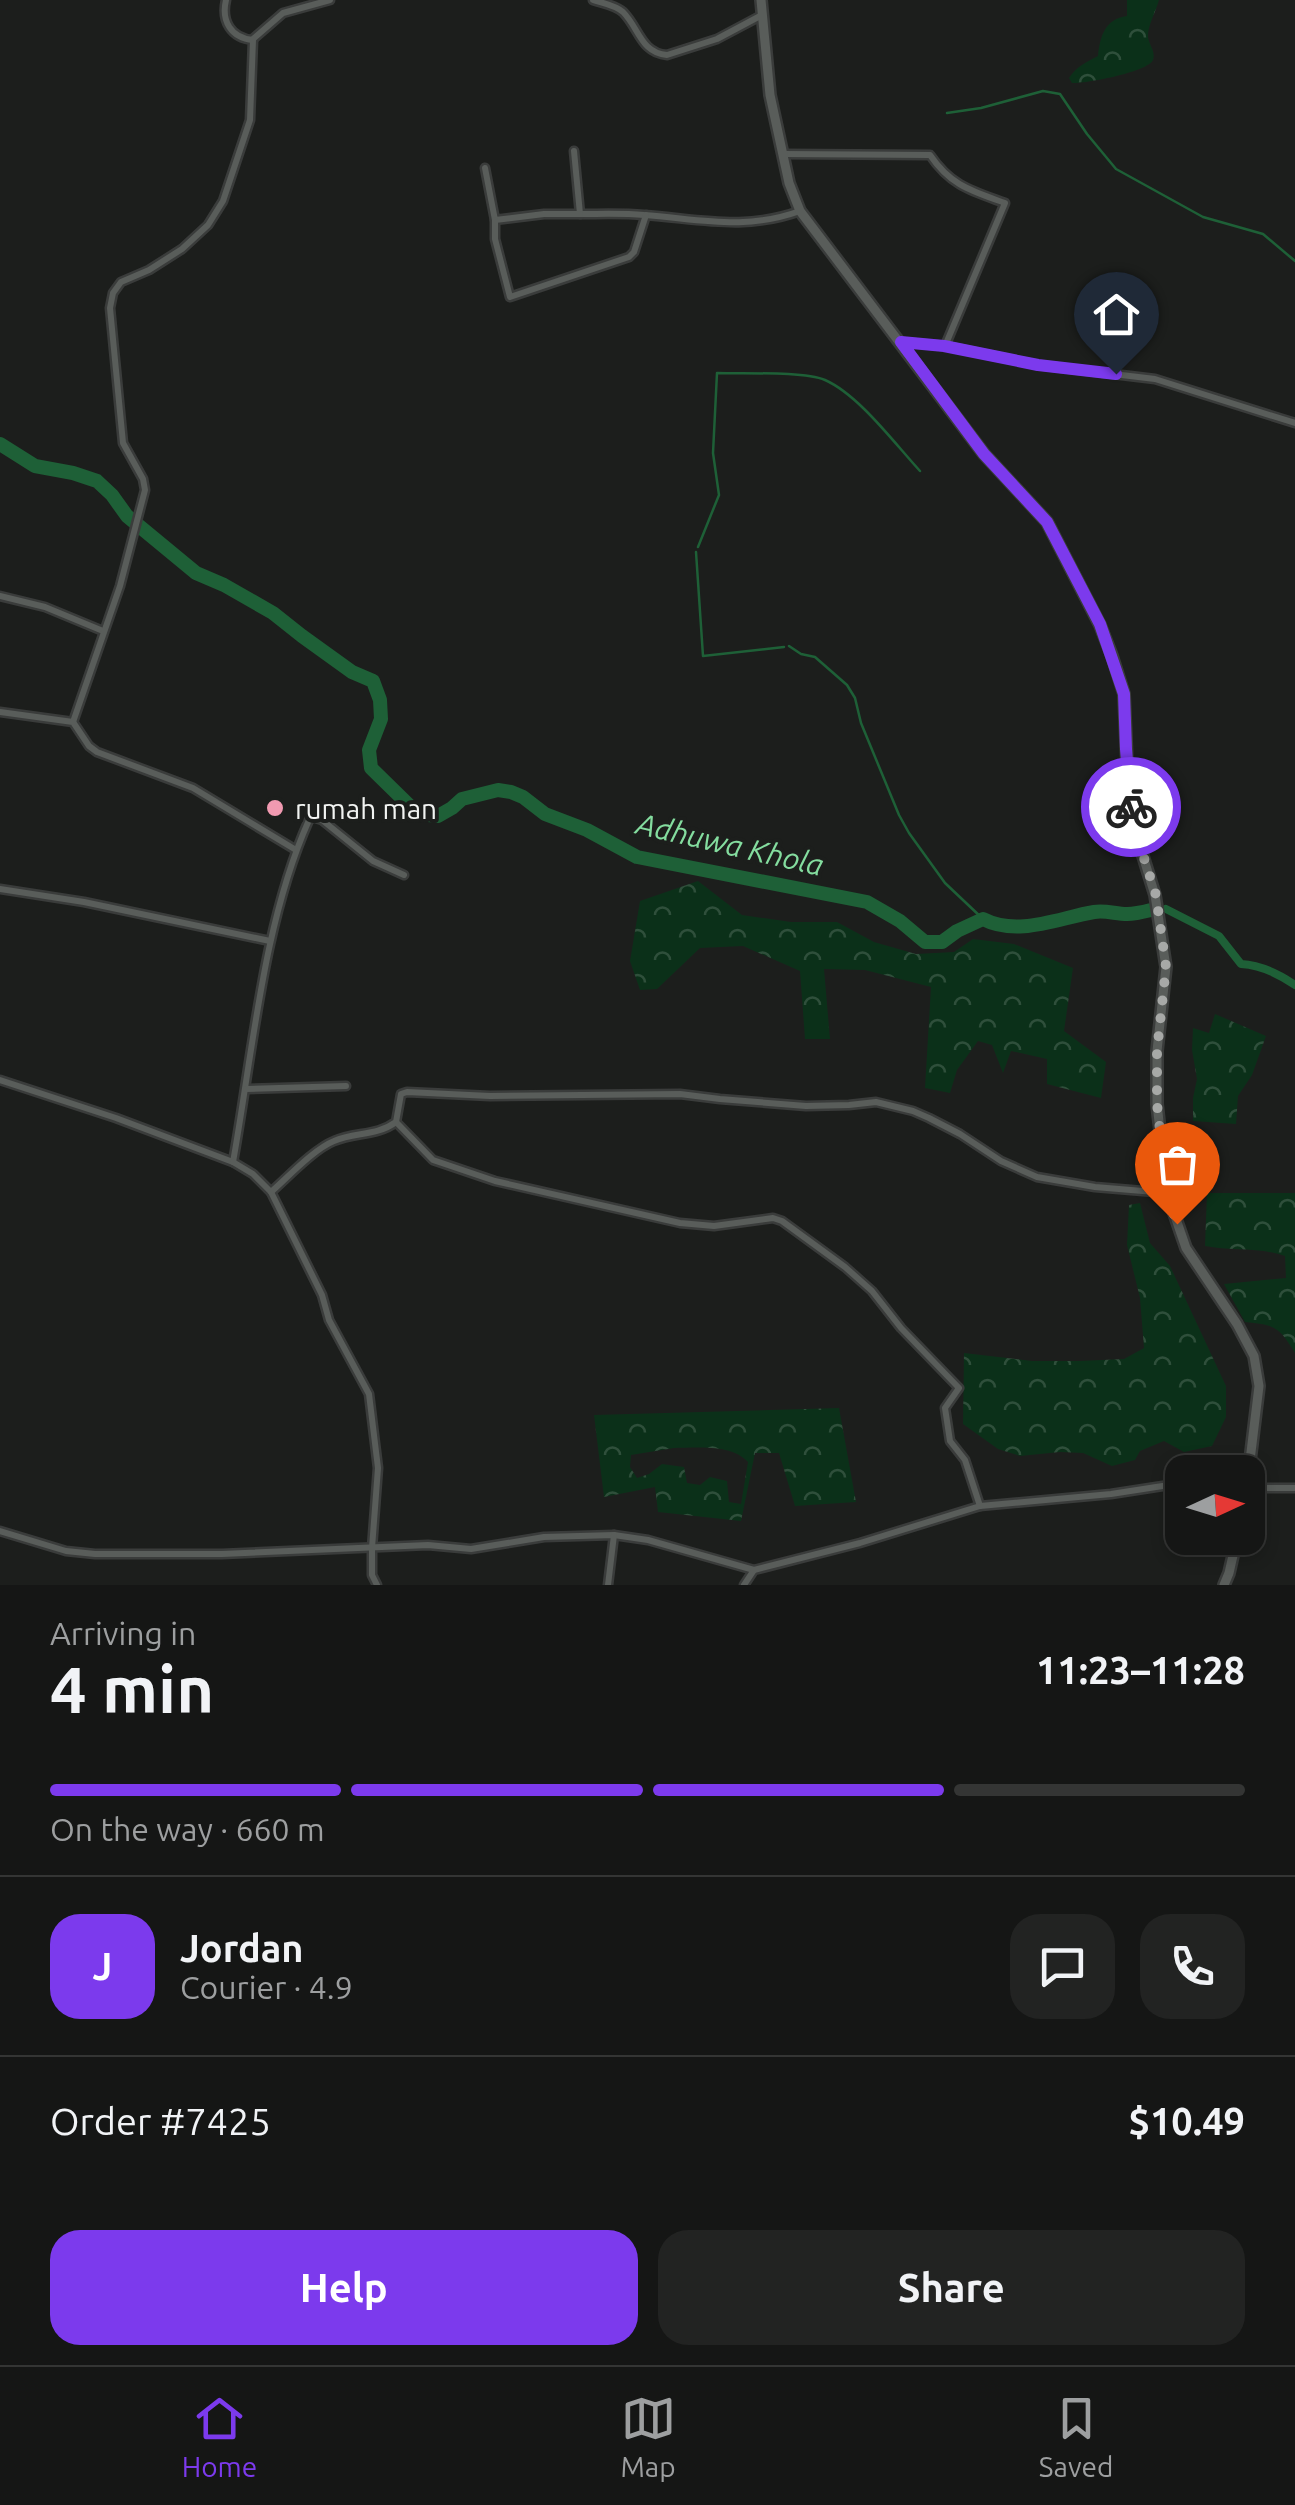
<!DOCTYPE html>
<html lang="en">
<head>
<meta charset="utf-8">
<style>
  :root { --surface:#151615; --page:#222322; --text:#f1f3f6; --muted:#9d9fa0; --line:#343534; --accent:#7c3aed }
  body { margin:0; font-family:Ubuntu,sans-serif; background:var(--page); color:var(--text); height:100vh; display:flex; flex-direction:column; font-size:38px; white-space:nowrap }
  * { box-sizing:border-box; margin:0 }
  p { font-size:32px; color:var(--muted) }
  .icon { flex:none; width:55px; height:55px; fill:none; stroke:currentColor; stroke-width:2; stroke-linecap:round; stroke-linejoin:round }
  .map { position:relative; height:1585px; overflow:hidden }
  .sheet { display:flex; flex-direction:column; background:var(--surface); flex:1 }
  .sheet>* { flex:none }
  .needle { width:65px; rotate:86deg }
  .fabs { position:absolute; left:1165px; top:1455px; display:grid; gap:20px }
  .fabs a { display:grid; place-items:center; width:100px; height:100px; border-radius:20px; background:var(--surface); box-shadow:0 5px 15px #0003,0 0 0 2px var(--line); font-size:50px }
  .pin { position:absolute; display:grid; place-items:center; width:85px; height:85px; color:#fff; margin:-102px -42px; border-radius:50% 50% 50% 0; rotate:-45deg; box-shadow:0 0 10px #0007 }
  .pin .icon { rotate:45deg }
  .courier { position:absolute; display:grid; place-items:center; width:100px; height:100px; margin:-50px; border:8px solid #7c3aed; border-radius:50%; background:#fff; color:#222; box-shadow:0 2px 12px #0007 }
  .head em { font-style:normal; font-weight:700 }
  .head div { display:flex; flex-direction:column-reverse }
  .head { display:flex; align-items:center; justify-content:space-between; height:170px; padding:0 50px }
  h1 { font-size:65px; font-weight:700; line-height:75px }
  .bar { display:grid; grid-template-columns:repeat(4,1fr); gap:15px 10px; align-content:center; height:120px; padding:0 50px }
  .bar i { height:12px; border-radius:8px; background:var(--line) }
  .bar .selected { background:var(--accent) }
  .bar p { grid-column:span 4 }
  .line { display:flex; align-items:center; gap:25px; padding:0 50px; border-top:2px solid var(--line) }
  .line div { flex:1 }
  .round { display:grid; place-items:center; flex:none; width:105px; height:105px; border-radius:30px; background:var(--page) }
  .cta { display:flex; gap:20px; margin-top:auto; padding:20px 50px }
  .cta a { flex:1; height:115px; border-radius:30px; background:var(--accent); color:#fff; font-size:40px; font-weight:700; line-height:115px; text-align:center }
  .cta a+a { background:var(--page); color:var(--text) }
  .dock { display:flex; justify-content:space-around; align-items:center; height:140px; border-top:2px solid var(--line); background:var(--surface); font-size:28px; color:var(--muted) }
  .dock a { display:grid; justify-items:center; gap:5px }
  .dock .selected { color:var(--accent) }
  .map>svg:first-child { display:block }
  .forest { fill:url(#forest-crowns); fill-rule:evenodd }
  .lines { fill:none; stroke-linecap:round; stroke-linejoin:round }
  .stream { stroke:#1e6037; stroke-width:2.5 }
  .canal { stroke:#1e6037; stroke-width:8 }
  .river { stroke:#1e6037; stroke-width:14 }
  .street-casing { stroke:#3a3c3b; stroke-width:11 }
  .secondary-casing { stroke:#3a3c3b; stroke-width:14 }
  .street { stroke:#595d5a; stroke-width:6 }
  .secondary { stroke:#595d5a; stroke-width:9 }
  .done { stroke:#a7a9a7; stroke-width:10; stroke-dasharray:0 18 }
  .route { stroke:#7c3aed; stroke-width:12 }
  .poi-dot { fill:#f19ab1; stroke:#1c1e1c; stroke-width:4 }
  .labels { text-anchor:middle; dominant-baseline:central; stroke-width:8; stroke-linejoin:round; paint-order:stroke }
  .poi-label { font-size:28px; fill:#f2f4f2; stroke:#1c1e1c; text-anchor:start }
  .water-label { font-size:30px; font-style:italic; fill:#84dd9f; stroke:#1c1e1c }
</style>
</head>
<body>
<div class="map">
<svg width="1295" height="1585" viewBox="0 0 1295 1585">
  <defs>
    <pattern id="forest-crowns" width="20" height="18" patternUnits="userSpaceOnUse" patternTransform="scale(2.5)"><rect width="20" height="18" fill="#0b3019"/><path d="M2 6a3 3 0 1 1 6 0M12 15a3 3 0 1 1 6 0" fill="none" stroke="#2f4f3b"/></pattern>
  </defs>
  <rect width="100%" height="100%" fill="#1c1e1c"/>
  <!-- forest -->
  <g class="forest">
    <path d="M 1127,0 L 1159,0 C 1156,11 1147,27 1148,37 C 1149,45 1156,52 1153,60 C 1148,72 1084,84 1072,83 L 1069,78 C 1076,67 1086,62 1098,56 C 1100,36 1105,19 1127,16 Z"/>
    <polygon points="698,881 742,915 791,922 837,922 874,942 916,954 954,952 973,939 1014,944 1073,968 1064,1031 1106,1062 1101,1098 1047,1084 1047,1059 1011,1051 1003,1073 992,1045 978,1041 957,1070 950,1093 925,1088 931,987 865,970 824,969 830,1039 805,1039 800,971 743,946 700,948 657,989 640,990 630,961 640,901"/>
    <polygon points="1215,1014 1266,1036 1252,1075 1238,1096 1236,1124 1193,1121 1193,1098 1197,1079 1192,1050 1193,1028 1209,1033"/>
    <path d="M 1207,1193 L 1295,1193 L 1295,1353 C 1279,1327 1276,1325 1245,1322 L 1224,1284 L 1286,1278 L 1285,1256 C 1260,1247 1231,1251 1205,1246 Z"/>
    <polygon points="1140,1203 1150,1243 1170,1266 1226,1386 1226,1417 1212,1446 1184,1452 1164,1441 1140,1451 1135,1460 1112,1466 1083,1453 1060,1452 1020,1456 998,1449 963,1424 964,1353 1032,1361 1079,1361 1124,1359 1144,1348 1140,1298 1127,1245 1129,1205"/>
    <path d="M 839,1408 L 856,1502 L 795,1506 L 779,1453 L 755,1453 L 741,1521 L 658,1512 L 655,1487 L 604,1497 L 594,1415 ZM 674,1448 C 697,1448 731,1444 748,1462 L 741,1504 L 729,1502 L 727,1481 L 710,1477 L 700,1485 L 687,1483 L 684,1467 L 662,1464 L 649,1474 L 637,1478 L 630,1467 L 631,1455 Z"/>
  </g>
  <g class="lines">
    <!-- stream -->
    <g class="stream">
      <polyline points="947,113 981,108 1043,91 1060,94 1087,134 1116,169 1203,217 1263,234 1295,261"/>
      <path d="M 698,547 L 719,495 L 713,453 L 717,373 C 744,374 803,371 825,380 C 859,395 895,444 920,471"/>
      <polyline points="696,552 703,656 784,647"/>
      <polyline points="789,646 801,654 815,657 847,685 855,698 861,723 899,815 909,833 945,883 983,919"/>
    </g>
    <!-- canal -->
    <path class="canal" d="M 1166,909 L 1219,936 L 1241,964 C 1261,965 1279,974 1295,985"/>
    <!-- river -->
    <path class="river" d="M 0,444 L 35,466 L 73,473 L 97,481 L 112,495 L 127,516 L 196,573 L 224,585 L 273,613 L 302,636 L 352,672 L 373,681 L 380,700 L 381,719 L 369,750 L 371,768 L 418,814 L 438,816 L 452,808 L 462,799 L 498,790 L 511,792 L 523,797 L 545,814 L 587,830 L 637,857 L 867,902 L 900,921 L 925,942 L 942,942 L 957,931 L 983,919 C 1018,937 1058,918 1094,912 C 1105,910 1116,914 1127,914 C 1134,914 1143,912 1151,910"/>
    <!-- street casing -->
    <g class="street-casing">
      <g id="street">
        <path d="M 593,0 C 602,3 615,5 623,12 C 639,28 641,53 667,55 L 717,39 L 762,15"/>
        <polyline points="253,39 283,13 330,0"/>
        <path d="M 574,151 L 580,214 C 601,214 623,213 644,215 C 701,219 744,231 800,211"/>
        <path d="M 783,154 L 930,155 C 951,186 972,191 1005,203 L 945,346"/>
        <polyline points="485,168 495,220 544,214 580,214"/>
        <polyline points="495,220 495,239 510,297 629,257 634,252 646,215"/>
        <polyline points="901,342 945,346 1038,365 1155,379 1295,423"/>
        <polyline points="0,596 45,607 103,631"/>
        <polyline points="0,712 73,722 89,746 97,752 193,788 296,850"/>
        <path d="M 73,722 L 120,586 L 145,490 L 143,479 L 123,443 L 110,308 L 113,293 L 121,282 L 149,270 L 182,249 L 208,225 L 223,201 L 250,120 L 253,40 C 231,38 221,21 226,0"/>
        <polyline points="0,889 84,902 270,941"/>
        <path d="M 0,1080 L 116,1118 L 233,1162 C 253,1051 263,923 309,820 L 313,817 L 322,820 L 373,861 L 404,875"/>
        <polyline points="246,1089 346,1086"/>
        <polyline points="396,1122 433,1160 495,1181 680,1223 714,1226 773,1218 782,1221 845,1267 872,1291 901,1328 959,1388 945,1408 950,1441 965,1460 980,1506"/>
        <polyline points="233,1162 253,1174 271,1192 322,1295 329,1320 369,1394 378,1468 372,1548 372,1575 377,1585"/>
        <path d="M 271,1192 C 288,1177 314,1149 334,1141 C 355,1132 377,1136 396,1122 L 401,1094 L 407,1092 L 490,1096 L 680,1094 L 720,1099 L 806,1106 L 849,1105 L 876,1102 L 913,1111 L 929,1118 L 960,1134 L 1001,1161 L 1037,1177 L 1095,1187 L 1167,1193"/>
        <polyline points="1248,1488 1295,1488"/>
        <polyline points="0,1531 66,1551 95,1554 222,1554 428,1545 471,1549 544,1537 614,1535 648,1540 754,1570"/>
        <polyline points="608,1585 614,1535"/>
        <polyline points="744,1585 754,1570 860,1543 980,1506 1111,1494 1182,1483"/>
      </g>
    </g>
    <!-- secondary casing -->
    <g class="secondary-casing">
      <g id="secondary">
        <polyline points="761,0 770,95 789,183 800,211 984,454 1047,522 1100,625 1112,656 1124,694 1128,788 1134,827 1155,895 1166,967 1157,1051 1157,1104 1167,1193 1186,1248 1237,1324 1254,1356 1259,1386 1248,1477"/>
        <polyline points="1224,1585 1229,1573 1237,1538"/>
      </g>
    </g>
    <!-- street -->
    <use href="#street" class="street"/>
    <!-- secondary -->
    <use href="#secondary" class="secondary"/>
  </g>
  <g class="lines">
    <!-- done -->
    <polyline class="done" points="1131,807 1134,827 1156,895 1166,967 1157,1051 1157,1104 1167,1193 1177,1224"/>
    <!-- route -->
    <polyline class="route" points="1116,374 1038,365 944,346 901,342 984,454 1047,522 1100,624 1124,694 1126,749 1131,807"/>
  </g>
  <!-- markers -->
  <circle class="poi-dot" cx="275" cy="808" r="10"/>
  <g class="labels">
    <!-- poi labels -->
    <g class="poi-label">
      <text x="295" y="808">rumah man</text>
    </g>
    <!-- water labels -->
    <g class="water-label">
      <text transform="translate(730 844) rotate(13)">Adhuwa Khola</text>
    </g>
  </g>
</svg>
<div class="fabs">
<a><svg class="needle" viewBox="-14 -14 28 28"><path d="M0-13l5 13h-10z" fill="#e53935"/><path d="M0 13l5-13h-10z" fill="#9d9fa0"/></svg></a>
</div>
<div class="pin" style="left:1177px;top:1224px;background:#ea580c"><svg class="icon" aria-label="bag" viewBox="0 0 24 24"><path d="M5 8h14l-1 12H6zM9 8a3 3 0 0 1 6 0"/></svg></div>
<div class="pin" style="left:1116px;top:374px;background:#1f2937"><svg class="icon" aria-label="home" viewBox="0 0 24 24"><path d="M3 11l9-7 9 7M6 9v11h12V9"/></svg></div>
<div class="courier" style="left:1131px;top:807px"><svg class="icon" aria-label="bike" viewBox="0 0 24 24"><circle cx="6" cy="16" r="4"/><circle cx="18" cy="16" r="4"/><path d="M6 16l4-8h5l3 8M10 8l3 8H6M13 5h3"/></svg></div>
</div>
<section class="sheet">
<div class="head"><div><h1>4 min</h1><p>Arriving in</p></div><em>11:23–11:28</em></div>
<div class="bar"><i class="selected"></i><i class="selected"></i><i class="selected"></i><i></i><p>On the way · 660 m</p></div>
<div class="line" style="height:180px"><b class="round" style="background:var(--accent);color:#fff">J</b><div><b>Jordan</b><p>Courier · 4.9</p></div><a class="round"><svg class="icon" aria-label="chat" viewBox="0 0 24 24"><path d="M4 5h16v11H9l-5 4z"/></svg></a><a class="round"><svg class="icon" aria-label="phone" viewBox="0 0 24 24"><path d="M5 4h4l2 5-3 2q2 4 5 5l2-3 5 2v4C11 20 4 13 5 4z"/></svg></a></div>
<div class="line" style="height:130px"><div>Order #7425</div><b>$10.49</b></div>
<div class="cta"><a>Help</a><a>Share</a></div>
</section>
<nav class="dock">
<a class="selected"><svg class="icon" aria-label="home" viewBox="0 0 24 24"><path d="M3 11l9-7 9 7M6 9v11h12V9"/></svg>Home</a>
<a><svg class="icon" aria-label="map" viewBox="0 0 24 24"><path d="M3 6l6-2 6 2 6-2v14l-6 2-6-2-6 2zM9 4v14M15 6v14"/></svg>Map</a>
<a><svg class="icon" aria-label="saved" viewBox="0 0 24 24"><path d="M7 4h10v16l-5-4-5 4z"/></svg>Saved</a>
</nav>
</body>
</html>
